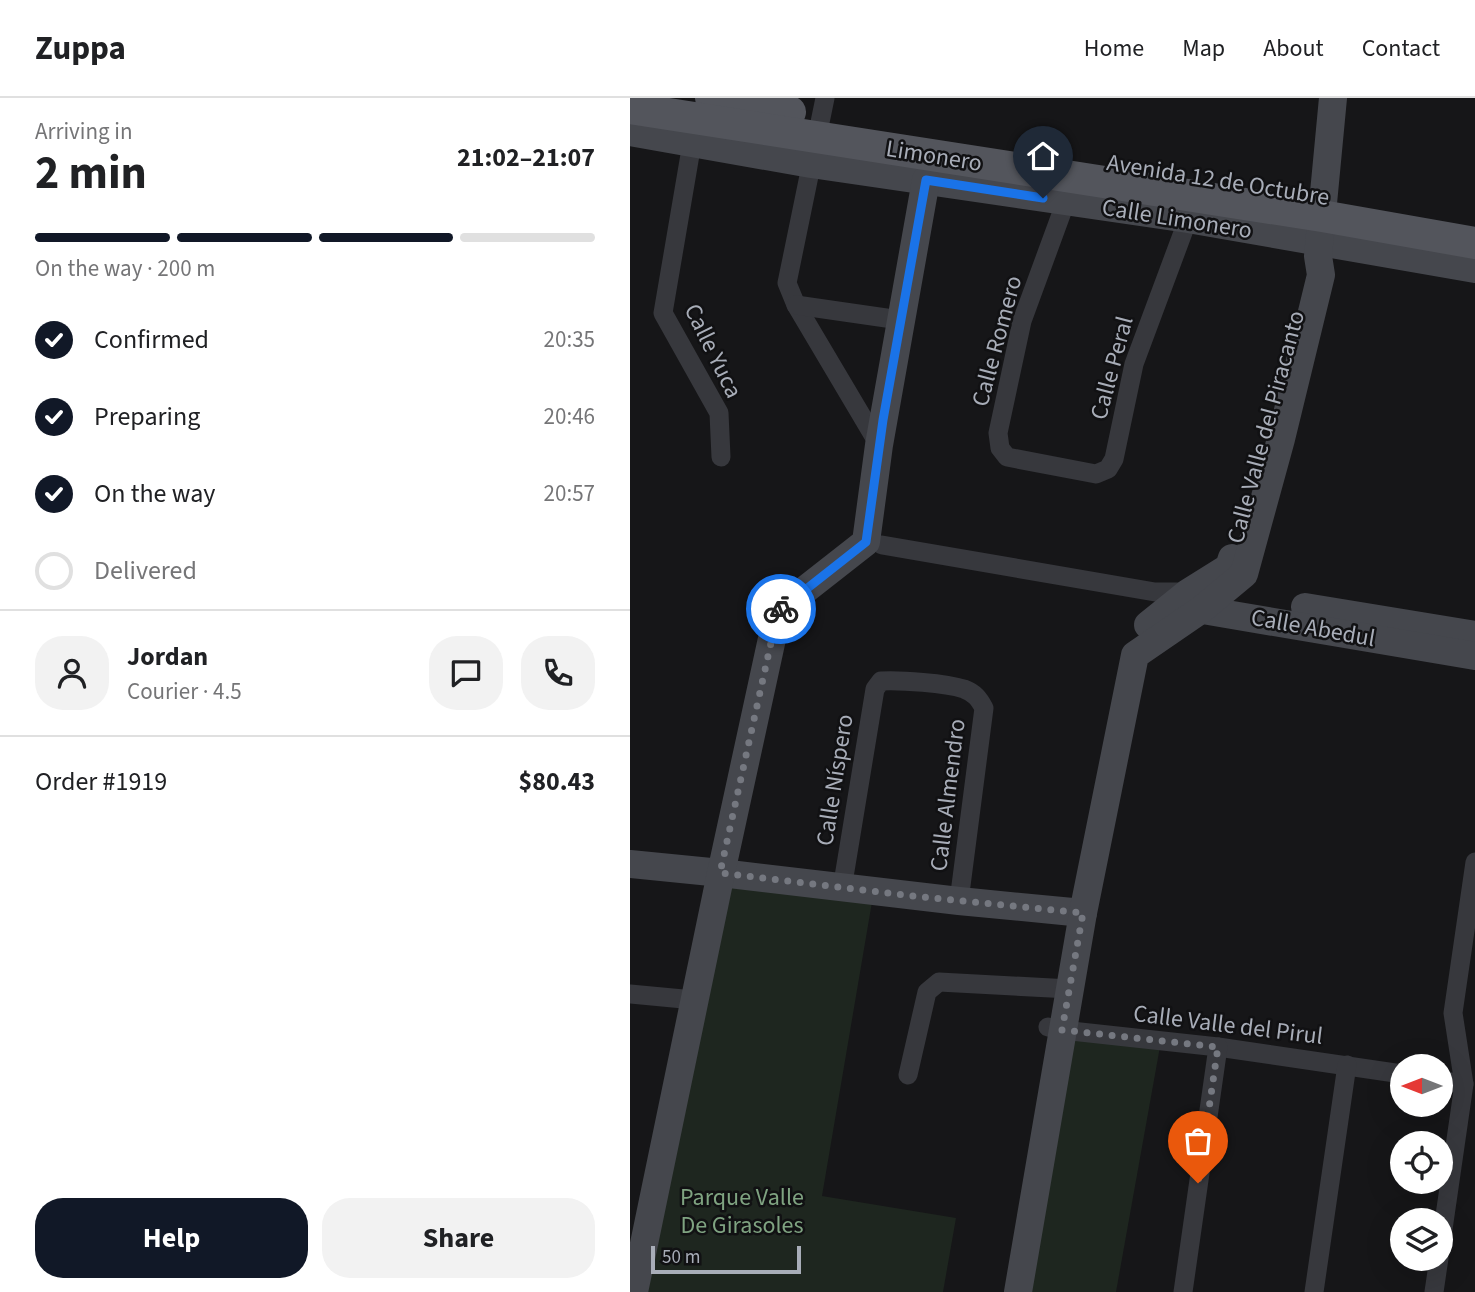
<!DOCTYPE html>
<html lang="en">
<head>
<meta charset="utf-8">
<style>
  :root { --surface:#fff; --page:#f2f2f2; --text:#202124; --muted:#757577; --line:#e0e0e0; --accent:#111827 }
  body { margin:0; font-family:"Source Sans 3",sans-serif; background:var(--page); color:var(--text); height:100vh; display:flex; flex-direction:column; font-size:26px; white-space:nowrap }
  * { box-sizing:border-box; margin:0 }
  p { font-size:23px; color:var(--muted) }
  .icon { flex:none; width:38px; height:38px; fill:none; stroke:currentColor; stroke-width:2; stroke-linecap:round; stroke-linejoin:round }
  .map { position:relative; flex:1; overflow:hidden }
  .side { display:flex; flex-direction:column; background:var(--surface); width:630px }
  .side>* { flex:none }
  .needle { width:46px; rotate:270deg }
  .fabs { position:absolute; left:760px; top:956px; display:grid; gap:14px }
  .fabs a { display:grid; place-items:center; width:63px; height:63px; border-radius:50%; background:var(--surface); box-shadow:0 7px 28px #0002; font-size:35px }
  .scale { position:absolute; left:21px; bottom:18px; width:150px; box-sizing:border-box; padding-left:7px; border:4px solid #a8adb8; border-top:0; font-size:19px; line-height:24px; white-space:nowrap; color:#a8adb8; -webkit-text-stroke:5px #111113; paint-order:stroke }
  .pin { position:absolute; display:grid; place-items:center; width:60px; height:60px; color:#fff; margin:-72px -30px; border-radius:50% 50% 50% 0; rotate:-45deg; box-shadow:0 0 7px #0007 }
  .pin .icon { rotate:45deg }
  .courier { position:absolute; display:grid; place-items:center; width:70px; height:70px; margin:-35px; border:5px solid #1a73e8; border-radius:50%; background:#fff; color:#222; box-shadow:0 2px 9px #0007 }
  .overview em { font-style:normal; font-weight:700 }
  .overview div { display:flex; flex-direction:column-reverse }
  .overview { display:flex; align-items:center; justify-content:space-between; height:119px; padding:0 35px }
  h1 { font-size:46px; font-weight:700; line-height:52px }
  .bar { display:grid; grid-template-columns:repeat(4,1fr); gap:10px 7px; align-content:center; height:84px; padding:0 35px }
  .bar i { height:9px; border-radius:5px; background:var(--line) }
  .bar .active { background:var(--accent) }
  .bar p { grid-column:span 4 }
  .line { display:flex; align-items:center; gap:18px; padding:0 35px; border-top:2px solid var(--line) }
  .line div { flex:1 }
  .round { display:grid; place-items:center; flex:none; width:74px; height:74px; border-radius:28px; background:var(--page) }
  ol { padding:0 35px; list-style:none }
  li { display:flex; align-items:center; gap:21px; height:77px }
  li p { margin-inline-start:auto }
  li .icon { padding:7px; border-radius:50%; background:var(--accent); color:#fff; stroke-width:4 }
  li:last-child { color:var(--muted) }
  li i { width:38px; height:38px; border:4px solid var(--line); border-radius:50% }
  .action { display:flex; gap:14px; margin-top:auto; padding:14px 35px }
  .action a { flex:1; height:80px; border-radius:28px; background:var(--accent); color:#fff; font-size:28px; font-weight:700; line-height:80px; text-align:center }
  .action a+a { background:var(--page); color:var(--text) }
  header { display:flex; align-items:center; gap:42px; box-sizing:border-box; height:98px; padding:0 35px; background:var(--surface); border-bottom:2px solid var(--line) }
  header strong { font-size:33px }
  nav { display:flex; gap:38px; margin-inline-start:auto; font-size:24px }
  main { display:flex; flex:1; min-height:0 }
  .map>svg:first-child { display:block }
  .green { fill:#1e261f }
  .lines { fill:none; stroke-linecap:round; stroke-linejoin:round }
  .street { stroke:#37383d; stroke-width:19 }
  .secondary { stroke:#45474d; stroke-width:28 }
  .primary { stroke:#53555c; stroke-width:32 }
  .done { stroke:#757880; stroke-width:7; stroke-dasharray:0 12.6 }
  .route { stroke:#1a73e8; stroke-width:9 }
  .labels { text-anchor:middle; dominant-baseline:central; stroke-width:5; stroke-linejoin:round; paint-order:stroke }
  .street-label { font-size:24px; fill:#a8adb8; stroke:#111113 }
  .park-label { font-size:24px; fill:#7fa381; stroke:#111113 }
</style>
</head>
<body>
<header>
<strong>Zuppa</strong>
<nav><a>Home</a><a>Map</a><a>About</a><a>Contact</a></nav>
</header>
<main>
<section class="side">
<div class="overview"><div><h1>2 min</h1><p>Arriving in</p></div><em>21:02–21:07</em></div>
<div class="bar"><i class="active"></i><i class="active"></i><i class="active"></i><i></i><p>On the way · 200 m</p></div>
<ol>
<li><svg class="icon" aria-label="check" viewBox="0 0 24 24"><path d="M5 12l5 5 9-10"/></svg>Confirmed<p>20:35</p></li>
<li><svg class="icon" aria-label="check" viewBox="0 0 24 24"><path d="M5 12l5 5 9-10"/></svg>Preparing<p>20:46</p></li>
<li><svg class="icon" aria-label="check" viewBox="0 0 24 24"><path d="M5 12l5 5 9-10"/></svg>On the way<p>20:57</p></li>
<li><i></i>Delivered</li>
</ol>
<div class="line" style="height:126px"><a class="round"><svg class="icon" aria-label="person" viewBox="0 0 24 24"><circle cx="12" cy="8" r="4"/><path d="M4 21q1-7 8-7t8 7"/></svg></a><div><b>Jordan</b><p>Courier · 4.5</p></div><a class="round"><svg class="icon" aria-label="chat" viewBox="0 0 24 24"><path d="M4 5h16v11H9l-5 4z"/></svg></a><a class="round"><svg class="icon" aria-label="phone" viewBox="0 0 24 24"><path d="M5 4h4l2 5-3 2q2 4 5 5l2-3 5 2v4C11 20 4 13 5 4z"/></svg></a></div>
<div class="line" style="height:91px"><div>Order #1919</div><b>$80.43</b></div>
<div class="action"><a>Help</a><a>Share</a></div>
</section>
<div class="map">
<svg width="845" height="1194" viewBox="0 0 845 1194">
  <rect width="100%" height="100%" fill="#161618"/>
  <!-- green -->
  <g class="green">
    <polygon points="94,781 243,798 192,1098 326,1120 313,1194 13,1194"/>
    <polygon points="441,933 531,943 486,1194 401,1194"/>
  </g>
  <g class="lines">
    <!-- street -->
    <g class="street">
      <polyline points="195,0 157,185 166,207 249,347"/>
      <polyline points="62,45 33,215 89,315 91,359"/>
      <polyline points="436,103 392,223 368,335 370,350 377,359 466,376 478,371 484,361 504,266 558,121"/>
      <polyline points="166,207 270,222"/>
      <polyline points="252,447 525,494 559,494"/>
      <path d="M 212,791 L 245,591 L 251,583 C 271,582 315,585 334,591 C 345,595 349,601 354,610 L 329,803"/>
      <polyline points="0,896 64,902"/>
      <polyline points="418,929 432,932 588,949 772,976"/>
      <polyline points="278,977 297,894 309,884 440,891"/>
      <polyline points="810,982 834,986"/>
      <polyline points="810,1152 834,986 823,915 845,764"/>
      <polyline points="553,1194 588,949"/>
      <polyline points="684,1194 717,967"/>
      <polyline points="804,1194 809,1160"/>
    </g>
    <!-- secondary -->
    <g class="secondary">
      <polyline points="0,34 181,66 558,121 845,171"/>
      <polyline points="675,509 845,537"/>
      <polyline points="561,510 845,558"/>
      <polyline points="518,527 559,494 599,469 602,460"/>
      <polyline points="0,766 91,775 329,803 453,815"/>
      <polyline points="4,1194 91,775 148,513 236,444 249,347 296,82"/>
      <polyline points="388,1194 453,815 505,557 572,511 614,476 651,341 691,177 688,158 703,0"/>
    </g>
    <!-- primary -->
    <g class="primary">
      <polyline points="81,0 160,14"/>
      <polyline points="0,10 692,118 845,145"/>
    </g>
  </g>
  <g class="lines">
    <!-- done -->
    <polyline class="done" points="151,511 148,513 90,775 282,798 453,815 432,932 588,949 568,1085"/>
    <!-- route -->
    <polyline class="route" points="151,511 236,444 253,322 296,82 413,100"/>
  </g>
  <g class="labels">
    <!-- street labels -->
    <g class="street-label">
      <text transform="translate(304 58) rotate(9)">Limonero</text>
      <text transform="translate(588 82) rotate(9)">Avenida 12 de Octubre</text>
      <text transform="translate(547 121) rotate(9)">Calle Limonero</text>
      <text transform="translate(367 243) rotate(-75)">Calle Romero</text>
      <text transform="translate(83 253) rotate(64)">Calle Yuca</text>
      <text transform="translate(482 270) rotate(-75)">Calle Peral</text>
      <text transform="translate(636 329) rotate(-75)">Calle Valle del Piracanto</text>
      <text transform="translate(683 530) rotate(10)">Calle Abedul</text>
      <text transform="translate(205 682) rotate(-81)">Calle Níspero</text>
      <text transform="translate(318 697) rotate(-83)">Calle Almendro</text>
      <text transform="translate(598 927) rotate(7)">Calle Valle del Pirul</text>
    </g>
    <!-- park labels -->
    <g class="park-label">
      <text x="112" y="1099">Parque Valle<tspan x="112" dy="28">De Girasoles</tspan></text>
    </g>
  </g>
</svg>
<div class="fabs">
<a><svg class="needle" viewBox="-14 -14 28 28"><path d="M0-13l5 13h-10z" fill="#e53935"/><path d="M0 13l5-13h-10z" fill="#757577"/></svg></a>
<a><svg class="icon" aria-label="locate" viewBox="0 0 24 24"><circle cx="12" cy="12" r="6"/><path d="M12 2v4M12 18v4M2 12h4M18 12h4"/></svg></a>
<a><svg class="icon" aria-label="layers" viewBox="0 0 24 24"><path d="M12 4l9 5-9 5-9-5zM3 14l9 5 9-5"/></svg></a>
</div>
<div class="scale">50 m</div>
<div class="pin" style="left:568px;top:1085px;background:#ea580c"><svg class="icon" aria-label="bag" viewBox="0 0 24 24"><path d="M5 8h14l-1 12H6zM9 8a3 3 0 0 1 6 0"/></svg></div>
<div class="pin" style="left:413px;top:100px;background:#1f2937"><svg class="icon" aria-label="home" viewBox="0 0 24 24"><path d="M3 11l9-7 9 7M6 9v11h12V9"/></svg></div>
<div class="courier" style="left:151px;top:511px"><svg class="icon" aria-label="bike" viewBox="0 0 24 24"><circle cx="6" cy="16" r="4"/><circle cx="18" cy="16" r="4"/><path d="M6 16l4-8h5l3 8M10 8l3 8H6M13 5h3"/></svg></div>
</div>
</main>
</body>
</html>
